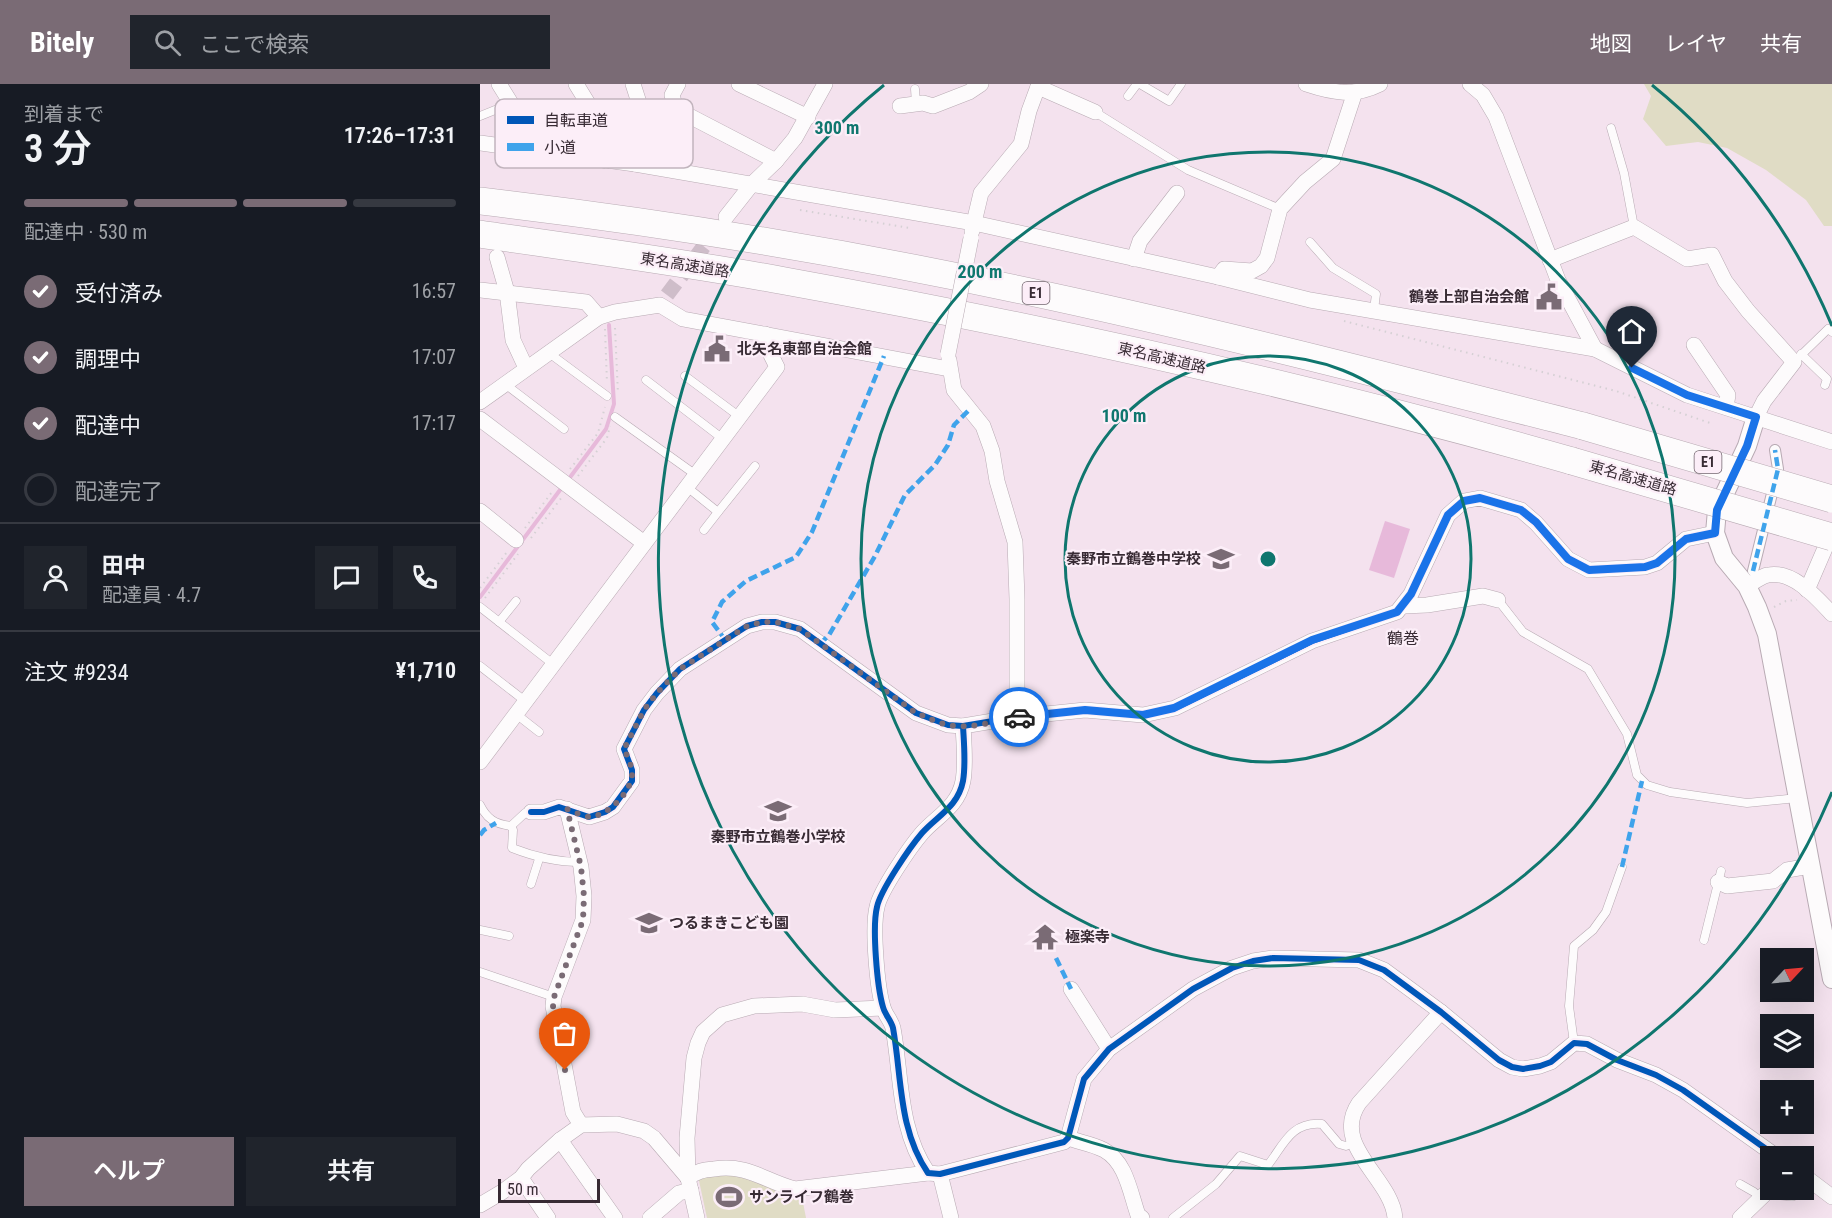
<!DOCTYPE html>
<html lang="ja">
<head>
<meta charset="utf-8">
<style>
  :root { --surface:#171b24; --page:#20242c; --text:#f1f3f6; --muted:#9ea1a6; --line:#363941; --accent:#7a6b75 }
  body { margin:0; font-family:"Roboto Condensed","Noto Sans JP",sans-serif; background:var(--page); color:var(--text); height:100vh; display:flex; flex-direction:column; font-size:22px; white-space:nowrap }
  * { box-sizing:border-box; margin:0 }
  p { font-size:20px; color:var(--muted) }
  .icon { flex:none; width:33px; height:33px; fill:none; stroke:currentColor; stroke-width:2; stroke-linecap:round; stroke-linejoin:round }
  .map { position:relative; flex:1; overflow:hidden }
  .details { display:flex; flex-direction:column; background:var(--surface); width:480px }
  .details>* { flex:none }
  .needle { width:39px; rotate:64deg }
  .buttons { position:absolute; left:1280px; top:864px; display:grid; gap:12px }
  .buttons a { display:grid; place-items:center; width:54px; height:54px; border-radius:0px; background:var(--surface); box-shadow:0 6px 24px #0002; font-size:30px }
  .scale { position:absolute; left:18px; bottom:15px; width:102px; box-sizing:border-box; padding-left:6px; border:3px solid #382b34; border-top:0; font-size:16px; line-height:21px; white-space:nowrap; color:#382b34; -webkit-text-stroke:4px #fceef8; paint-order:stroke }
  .pin { position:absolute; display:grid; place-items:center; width:51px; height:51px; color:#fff; margin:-62px -26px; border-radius:50% 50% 50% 0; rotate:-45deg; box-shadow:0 0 6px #0007 }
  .pin .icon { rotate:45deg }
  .courier { position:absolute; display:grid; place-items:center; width:60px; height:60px; margin:-30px; border:4px solid #1a73e8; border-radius:50%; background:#fff; color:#222; box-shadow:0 2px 8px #0007 }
  .head em { font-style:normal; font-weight:600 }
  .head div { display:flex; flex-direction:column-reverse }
  .head { display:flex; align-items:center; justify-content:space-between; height:102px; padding:0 24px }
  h1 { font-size:39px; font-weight:600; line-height:45px }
  .bar { display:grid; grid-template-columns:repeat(4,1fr); gap:9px 6px; align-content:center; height:72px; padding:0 24px }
  .bar i { height:8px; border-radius:4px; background:var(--line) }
  .bar .current { background:var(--accent) }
  .bar p { grid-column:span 4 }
  .line { display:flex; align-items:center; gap:15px; padding:0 24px; border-top:2px solid var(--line) }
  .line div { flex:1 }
  .round { display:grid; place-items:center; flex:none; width:63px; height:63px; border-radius:0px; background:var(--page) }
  ol { padding:0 24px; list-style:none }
  li { display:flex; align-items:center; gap:18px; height:66px }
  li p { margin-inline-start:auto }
  li .icon { padding:6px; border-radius:50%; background:var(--accent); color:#fff; stroke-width:4 }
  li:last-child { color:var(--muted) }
  li i { width:33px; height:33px; border:3px solid var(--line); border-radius:50% }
  .cta { display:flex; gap:12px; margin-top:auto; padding:12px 24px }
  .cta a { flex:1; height:69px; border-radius:0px; background:var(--accent); color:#fff; font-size:24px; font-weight:600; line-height:69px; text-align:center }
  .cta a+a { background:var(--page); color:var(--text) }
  header { display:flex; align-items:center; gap:36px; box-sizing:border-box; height:84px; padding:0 30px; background:var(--accent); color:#fff }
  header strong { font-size:28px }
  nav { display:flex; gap:33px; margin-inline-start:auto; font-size:21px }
  .search { width:420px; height:54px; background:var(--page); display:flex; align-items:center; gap:15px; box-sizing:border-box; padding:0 21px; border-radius:0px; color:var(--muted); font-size:22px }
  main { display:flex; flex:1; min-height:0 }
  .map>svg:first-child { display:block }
  .green { fill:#e0dcc5 }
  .water { fill:#e7b9da }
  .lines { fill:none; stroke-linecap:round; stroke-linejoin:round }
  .stream { stroke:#e7b9da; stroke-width:4 }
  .minor-tunnel { stroke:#cebdc9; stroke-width:15; stroke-dasharray:15 8; stroke-linecap:butt }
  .service-casing { stroke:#b8aab3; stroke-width:9 }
  .pedestrian-casing { stroke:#b8aab3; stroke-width:12 }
  .minor-casing { stroke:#b8aab3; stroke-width:16 }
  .tertiary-casing { stroke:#b8aab3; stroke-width:20 }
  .motorway-casing { stroke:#b8aab3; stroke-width:28 }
  .path { stroke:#d5d0d4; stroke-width:2; stroke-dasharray:1.5 4.5; stroke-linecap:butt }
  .service { stroke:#fdfbfc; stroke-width:8 }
  .pedestrian { stroke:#fdfbfc; stroke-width:10 }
  .minor { stroke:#fdfbfc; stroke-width:15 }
  .tertiary { stroke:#fdfbfc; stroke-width:18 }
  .motorway { stroke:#fdfbfc; stroke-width:27 }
  .minor-bridge-casing { stroke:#b8aab3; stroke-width:16; stroke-linecap:butt }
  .motorway-bridge-casing { stroke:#b8aab3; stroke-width:28; stroke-linecap:butt }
  .minor-bridge { stroke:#fdfbfc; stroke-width:15 }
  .motorway-bridge { stroke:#fdfbfc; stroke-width:27 }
  .quiet { stroke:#3fa3eb; stroke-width:4.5; stroke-dasharray:9 4.5; stroke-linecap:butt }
  .cycleway-casing { stroke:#fceef8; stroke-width:10 }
  .cycleway { stroke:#0057b8; stroke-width:6 }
  .done { stroke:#7a6b75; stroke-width:6; stroke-dasharray:0 10.8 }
  .route { stroke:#1a73e8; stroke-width:8 }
  .ring { fill:none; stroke:#0f766e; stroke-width:3 }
  .labels { text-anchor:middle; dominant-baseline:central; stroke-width:4.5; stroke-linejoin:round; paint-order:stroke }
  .shield { fill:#fceef8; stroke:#73666f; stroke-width:1.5 }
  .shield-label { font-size:14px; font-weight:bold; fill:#382b34 }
  .street-label { font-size:15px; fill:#382b34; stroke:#fceef8 }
  .poi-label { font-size:15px; font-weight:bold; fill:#382b34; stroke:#fceef8; text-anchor:start }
  .neighbourhood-label { font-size:16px; fill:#382b34; stroke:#fceef8 }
  .key { fill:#fceef8; stroke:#c1b4bd; stroke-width:1.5 }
  .key-label { font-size:16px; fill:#382b34 }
  .centre { fill:#0f766e; stroke:#fceef8; stroke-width:3 }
  .ring-label { font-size:18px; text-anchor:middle; font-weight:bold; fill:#0f766e; stroke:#fceef8; stroke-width:4.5; stroke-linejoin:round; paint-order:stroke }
</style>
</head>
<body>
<header>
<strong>Bitely</strong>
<div class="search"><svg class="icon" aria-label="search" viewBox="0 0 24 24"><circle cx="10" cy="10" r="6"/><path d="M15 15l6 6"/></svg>ここで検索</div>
<nav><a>地図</a><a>レイヤ</a><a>共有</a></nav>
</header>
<main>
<section class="details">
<div class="head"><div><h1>3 分</h1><p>到着まで</p></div><em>17:26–17:31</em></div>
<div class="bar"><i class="current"></i><i class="current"></i><i class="current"></i><i></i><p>配達中 · 530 m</p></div>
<ol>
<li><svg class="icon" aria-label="check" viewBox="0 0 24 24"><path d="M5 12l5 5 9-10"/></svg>受付済み<p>16:57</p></li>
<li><svg class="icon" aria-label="check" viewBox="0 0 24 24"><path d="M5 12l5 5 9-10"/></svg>調理中<p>17:07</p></li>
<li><svg class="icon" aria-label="check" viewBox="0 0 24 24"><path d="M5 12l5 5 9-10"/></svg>配達中<p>17:17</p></li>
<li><i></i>配達完了</li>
</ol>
<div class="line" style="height:108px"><a class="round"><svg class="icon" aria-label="person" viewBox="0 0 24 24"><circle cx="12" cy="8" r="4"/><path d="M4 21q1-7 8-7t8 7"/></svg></a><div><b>田中</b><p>配達員 · 4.7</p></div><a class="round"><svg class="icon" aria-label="chat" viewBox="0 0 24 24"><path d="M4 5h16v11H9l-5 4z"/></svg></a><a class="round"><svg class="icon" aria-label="phone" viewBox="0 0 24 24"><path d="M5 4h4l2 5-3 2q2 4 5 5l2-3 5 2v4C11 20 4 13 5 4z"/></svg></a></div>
<div class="line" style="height:78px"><div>注文 #9234</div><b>¥1,710</b></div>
<div class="cta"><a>ヘルプ</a><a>共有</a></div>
</section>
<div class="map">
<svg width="1352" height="1134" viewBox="0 0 1352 1134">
  <rect width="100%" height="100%" fill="#f4e2ee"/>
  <!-- green -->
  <g class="green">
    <polygon points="1164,0 1352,0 1352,142 1344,142 1326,116 1286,86 1247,64 1218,58 1186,62 1163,35 1171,12"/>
    <polygon points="256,1090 321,1108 326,1134 227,1134 218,1092"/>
  </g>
  <!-- water -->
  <polygon class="water" points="905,437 930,445 914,494 889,486"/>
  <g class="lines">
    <!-- stream -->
    <g class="stream">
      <polyline points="88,396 126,345 134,320 129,241"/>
      <polyline points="0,513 83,402"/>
    </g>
    <!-- minor-tunnel -->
    <polyline class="minor-tunnel" points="187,211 237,145"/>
    <!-- service casing -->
    <g class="service-casing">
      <g id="service">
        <polyline points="660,0 689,17 701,0"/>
        <polyline points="435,5 436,20"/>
        <polyline points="648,12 657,0"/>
        <polyline points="615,28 708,86 800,125"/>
        <polyline points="0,32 30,20"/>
        <polyline points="1131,44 1144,89 1154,143"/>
        <polyline points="830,158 853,184 896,210 894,226"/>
        <polyline points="69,269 127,312"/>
        <polyline points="1321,270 1347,295 1345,301"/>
        <polyline points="1314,278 1348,245 1352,248"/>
        <polyline points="205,292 260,333"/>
        <polyline points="166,296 243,355"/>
        <polyline points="25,300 84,345"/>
        <polyline points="135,333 216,391"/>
        <polyline points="207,403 238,428 275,382"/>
        <polyline points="224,446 238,428"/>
        <polyline points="1018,516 1043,548 1108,585 1147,650 1157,691 1167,701 1190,708 1267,719 1317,714"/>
        <polyline points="0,523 73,580"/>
        <polyline points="19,538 36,517"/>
        <polyline points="0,582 45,617"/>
        <polyline points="36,630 59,648"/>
        <path d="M 0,721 C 7,735 15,740 31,742"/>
        <path d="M 31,742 L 33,746 L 32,764 C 55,773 76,778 100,778"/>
        <polyline points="31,742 45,729 51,728"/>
        <polyline points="51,800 59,775"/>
        <polyline points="0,846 29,852"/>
        <polyline points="1224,856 1241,787"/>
        <polyline points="0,888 74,913"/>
        <polyline points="1094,959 1089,922 1094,862 1113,846 1126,828 1142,783"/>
        <polyline points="1260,1100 1274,1108 1281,1115"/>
        <path d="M 693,1134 L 736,1100 L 760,1072 L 788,1081 C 803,1062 811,1037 842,1040 L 859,1060 L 866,1062 L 874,1058"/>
      </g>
    </g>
    <!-- pedestrian casing -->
    <g class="pedestrian-casing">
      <polyline id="pedestrian" points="1273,487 1298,385 1295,366"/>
    </g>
    <!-- minor casing -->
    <g class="minor-casing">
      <g id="minor">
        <polyline points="19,0 60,66"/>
        <polyline points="96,0 128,52 126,77"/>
        <polyline points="153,0 162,28 155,80"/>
        <polyline points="198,0 192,11 196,25 296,77"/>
        <polyline points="259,0 328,33"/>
        <path d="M 826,0 C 853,9 874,13 900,0"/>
        <polyline points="990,0 1003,11 1016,33 1078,196 1115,265"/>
        <polyline points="558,3 615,28"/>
        <polyline points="420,22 443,19 453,22 489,8 501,0"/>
        <polyline points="0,59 155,80 494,139 738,193 830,216 1115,265 1207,311 1352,358"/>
        <polyline points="246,133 272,100 296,77 315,54 345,0"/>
        <polyline points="492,147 501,109 541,60 549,27 559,0"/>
        <polyline points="17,173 27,208 33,256 46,284"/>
        <polyline points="654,175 660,157 697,109"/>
        <polyline points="1070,176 1154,143 1207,175 1232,171 1245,197 1268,227 1314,278 1284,317 1276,333"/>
        <polyline points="738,193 744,185 772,187 781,182 787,174 800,125 825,98 853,75 875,8"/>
        <polyline points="0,206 106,218 119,233"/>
        <polyline points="1214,261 1248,311 1246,323"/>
        <polyline points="469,276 474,306 503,342 512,367 517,397 535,458 537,515 537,633"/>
        <polyline points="0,318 119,233 135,228 180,221 203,235 469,285"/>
        <polyline points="0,335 164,459"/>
        <polyline points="0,427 36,456"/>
        <path d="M 1267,502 C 1273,499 1281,492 1288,491 C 1313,486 1337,514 1352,530"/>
        <polyline points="1327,506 1352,448"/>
        <polyline points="924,522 947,521 1003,512 1018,516"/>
        <path d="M 483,642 C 484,660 486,680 483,697 C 478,723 457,732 442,749 C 430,763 400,807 397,823 C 392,843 397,903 403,923 C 405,931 411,936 413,944 C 422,993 418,1045 448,1089 L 460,1090 L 584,1058 L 588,1054 L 604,995 L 629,965 L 713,905 L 752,884 L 773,877 L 793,874 L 879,876 L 904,886 L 961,928 L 1019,976 L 1032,983 L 1043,985 L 1060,982 L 1071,978 L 1094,959 L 1107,960 L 1137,976 L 1176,991 L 1203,1006 L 1296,1072"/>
        <polyline points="0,678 297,283 288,265 285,250"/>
        <polyline points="87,725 101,783 104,812 103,836 74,913 73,922 93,1028 101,1041"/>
        <polyline points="51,728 64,728 79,723 109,733 125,728 133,723 152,697 152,686 144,665 164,626 177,609 200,585 267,542 282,538 295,538 320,545 436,629 468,641 483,642 537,633 605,626 663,631 695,624 832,557 917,528 931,510 968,431 984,417 1000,414 1041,426 1056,439 1088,475 1109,486 1165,483 1177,479 1206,455 1235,449"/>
        <polyline points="1238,798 1247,802 1293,797 1307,786 1330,782"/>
        <polyline points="591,905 629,965"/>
        <path d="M 588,1054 C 599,1058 613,1060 624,1066 C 646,1078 650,1108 658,1131 L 662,1134"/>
        <polyline points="80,1056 135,1134"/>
        <polyline points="460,1090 471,1134"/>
        <polyline points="1323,1091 1352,1113"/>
        <polyline points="41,1094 68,1134"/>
        <path d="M 208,1094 C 217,1087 223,1086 234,1085 C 269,1080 284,1097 315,1105 L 448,1089"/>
        <polyline points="0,1121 22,1108 41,1094 48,1085 80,1056 101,1041 137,1040 164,1047 174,1054 208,1094"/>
        <polyline points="170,1134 199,1109 211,1106"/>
        <polyline points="217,1134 208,1094 207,1054 214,974 218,959 223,948 242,931 274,922 322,920 355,926 403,924"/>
        <path d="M 915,1134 C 912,1094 850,1062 879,1019 L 961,928"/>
        <polyline points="1260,1134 1288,1107 1312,1109 1316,1106"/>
      </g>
    </g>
    <!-- tertiary casing -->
    <g class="tertiary-casing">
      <polyline id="tertiary" points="1276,333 1267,362 1237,426 1235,449 1244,474 1267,502 1277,523 1287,550 1352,895"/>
    </g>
    <!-- motorway casing -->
    <g class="motorway-casing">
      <g id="motorway">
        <path d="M 0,117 C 180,138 359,167 536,205 C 726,245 915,294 1103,342"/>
        <path d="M 0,150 C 102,165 204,178 305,197 C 570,245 834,303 1092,377"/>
      </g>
    </g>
    <!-- path -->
    <g class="path">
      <polyline points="320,126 430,144"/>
      <polyline points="864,237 1136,307 1233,340"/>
      <polyline points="135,244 138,310"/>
      <polyline points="125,245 127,299"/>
      <polyline points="90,385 118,349 125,323"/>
      <polyline points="98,392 127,354 130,342"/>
      <polyline points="45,444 72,408"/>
      <polyline points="51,454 82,413"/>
      <polyline points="0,504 27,468"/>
      <polyline points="5,514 38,470"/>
      <polyline points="1294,523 1306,517 1317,516"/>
    </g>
    <!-- service -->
    <use href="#service" class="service"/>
    <!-- pedestrian -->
    <use href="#pedestrian" class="pedestrian"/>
    <!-- minor -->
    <use href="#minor" class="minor"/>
    <!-- tertiary -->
    <use href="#tertiary" class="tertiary"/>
    <!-- motorway -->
    <use href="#motorway" class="motorway"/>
    <!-- minor-bridge casing -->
    <g class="minor-bridge-casing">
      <polyline id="minor-bridge" points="468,270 491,154"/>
    </g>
    <!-- motorway-bridge casing -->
    <g class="motorway-bridge-casing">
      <g id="motorway-bridge">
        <polyline points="1103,342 1352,415"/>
        <polyline points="1092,377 1352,453"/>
      </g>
    </g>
    <!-- minor-bridge -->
    <use href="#minor-bridge" class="minor-bridge"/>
    <!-- motorway-bridge -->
    <use href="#motorway-bridge" class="motorway-bridge"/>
    <!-- quiet -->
    <g class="quiet">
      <polyline points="1273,487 1298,385 1295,366"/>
      <polyline points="246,557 232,538 242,518 266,497 316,473 332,448 404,272"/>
      <polyline points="340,560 349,551 395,472 425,411 455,381 468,361 474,341 489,326"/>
      <polyline points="0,751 4,746 16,739"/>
      <polyline points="1142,783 1162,697"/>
      <polyline points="576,874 591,905"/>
    </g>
    <!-- cycleway casing -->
    <g class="cycleway-casing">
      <g id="cycleway">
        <path d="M 483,642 C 484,660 486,680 483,697 C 478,723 457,732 442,749 C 430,763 400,807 397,823 C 392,843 397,903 403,923 C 405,931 411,936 413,944 C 422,993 418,1045 448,1089 L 460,1090 L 584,1058 L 588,1054 L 604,995 L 629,965 L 713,905 L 752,884 L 773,877 L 793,874 L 879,876 L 904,886 L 961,928 L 1019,976 L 1032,983 L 1043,985 L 1060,982 L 1071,978 L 1094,959 L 1107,960 L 1137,976 L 1176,991 L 1203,1006 L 1296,1072"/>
        <polyline points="51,728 64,728 79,723 109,733 125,728 133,723 152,697 152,686 144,665 164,626 177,609 200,585 267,542 282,538 295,538 320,545 436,629 468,641 483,642 537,633 605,626 663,631 695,624 832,557 917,528 931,510 968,431 984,417 1000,414 1041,426 1056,439 1088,475 1109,486 1165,483 1177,479 1206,455 1235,449"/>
      </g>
    </g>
    <!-- cycleway -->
    <use href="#cycleway" class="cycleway"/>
  </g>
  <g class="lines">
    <!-- done -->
    <path class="done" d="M 85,986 L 73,922 L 74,913 L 103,836 L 104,812 L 101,783 L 87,725 C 93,727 103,733 110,733 C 128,732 154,706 152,687 C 151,680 147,672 144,665 L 164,626 L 177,609 L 200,585 L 267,542 L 282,538 L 295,538 L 320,545 L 436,629 C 447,633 457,639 468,641 C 490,646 517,636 539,633"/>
    <!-- route -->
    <polyline class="route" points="539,633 605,626 663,631 694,624 832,556 917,528 931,510 968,431 984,417 1000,414 1041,426 1056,438 1088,475 1109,486 1165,483 1177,479 1206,455 1235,449 1237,426 1267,362 1276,333 1207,311 1152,284"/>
  </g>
  <!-- distance rings -->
  <g class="ring">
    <circle cx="788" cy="475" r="203"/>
    <circle cx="788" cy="475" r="407"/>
    <path d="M1352 708A610 610 0 1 1 404 1M1172 1A610 610 0 0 1 1352 242"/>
  </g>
  <!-- icons -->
  <defs>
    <g id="civic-bare" transform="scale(2.07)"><path d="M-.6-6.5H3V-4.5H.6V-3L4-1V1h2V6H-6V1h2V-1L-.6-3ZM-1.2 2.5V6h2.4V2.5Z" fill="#7a6b75" stroke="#fceef8" stroke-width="2.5" paint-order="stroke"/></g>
    <g id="school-bare" transform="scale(2.07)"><path d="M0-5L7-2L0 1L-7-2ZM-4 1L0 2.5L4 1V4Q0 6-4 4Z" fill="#7a6b75" stroke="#fceef8" stroke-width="2.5" paint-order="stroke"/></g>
    <g id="temple-bare" transform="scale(2.07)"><path d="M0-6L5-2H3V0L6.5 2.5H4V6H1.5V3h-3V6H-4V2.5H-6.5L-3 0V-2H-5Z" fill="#7a6b75" stroke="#fceef8" stroke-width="2.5" paint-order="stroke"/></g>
    <g id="stadium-bare" transform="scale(2.07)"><path d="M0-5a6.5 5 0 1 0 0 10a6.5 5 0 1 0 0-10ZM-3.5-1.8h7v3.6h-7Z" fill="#7a6b75" stroke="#fceef8" stroke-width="2.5" paint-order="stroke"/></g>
  </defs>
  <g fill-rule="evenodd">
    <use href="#civic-bare" x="1069" y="213"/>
    <use href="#civic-bare" x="237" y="265"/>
    <use href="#school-bare" x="741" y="475"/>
    <use href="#school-bare" x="298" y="727"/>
    <use href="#school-bare" x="169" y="839"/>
    <use href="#temple-bare" x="565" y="853"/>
    <use href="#stadium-bare" x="249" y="1113"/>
  </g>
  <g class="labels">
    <!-- shield labels -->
    <g class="shield">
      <rect x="542.5" y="198" width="27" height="22" rx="4.5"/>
      <rect x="1214.5" y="367" width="27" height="22" rx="4.5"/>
    </g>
    <g class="shield-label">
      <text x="556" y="209">E1</text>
      <text x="1228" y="378">E1</text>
    </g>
    <!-- street labels -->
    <g class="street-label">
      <text transform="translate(205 181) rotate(9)">東名高速道路</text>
      <text transform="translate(682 274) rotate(13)">東名高速道路</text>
      <text transform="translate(1153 394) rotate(16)">東名高速道路</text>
    </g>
    <!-- poi labels -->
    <g class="poi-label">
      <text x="1049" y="213" text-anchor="end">鶴巻上部自治会館</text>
      <text x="257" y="265">北矢名東部自治会館</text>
      <text x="721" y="475" text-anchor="end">秦野市立鶴巻中学校</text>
      <text x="298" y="753" text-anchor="middle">秦野市立鶴巻小学校</text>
      <text x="189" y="839">つるまきこども園</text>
      <text x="585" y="853">極楽寺</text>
      <text x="269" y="1113">サンライフ鶴巻</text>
    </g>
    <!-- neighbourhood labels -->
    <g class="neighbourhood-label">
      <text x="923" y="554">鶴巻</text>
    </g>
  </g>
  <!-- legend -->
  <rect x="15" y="15" width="198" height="69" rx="9" class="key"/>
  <rect x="27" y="32" width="27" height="8" fill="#0057b8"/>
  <rect x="27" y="59" width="27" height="8" fill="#3fa3eb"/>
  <g class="key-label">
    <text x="64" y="42">自転車道</text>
    <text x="64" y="69">小道</text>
  </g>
  <circle cx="788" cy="475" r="9" class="centre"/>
  <g class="ring-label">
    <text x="357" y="50">300 m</text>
    <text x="500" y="194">200 m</text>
    <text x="644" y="338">100 m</text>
  </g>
</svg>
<div class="buttons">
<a><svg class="needle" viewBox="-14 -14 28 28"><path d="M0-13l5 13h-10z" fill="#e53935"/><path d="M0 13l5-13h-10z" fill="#9ea1a6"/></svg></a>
<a><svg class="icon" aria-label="layers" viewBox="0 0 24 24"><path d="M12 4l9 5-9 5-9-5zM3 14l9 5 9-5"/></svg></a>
<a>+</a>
<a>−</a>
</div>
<div class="scale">50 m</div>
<div class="pin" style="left:85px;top:986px;background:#ea580c"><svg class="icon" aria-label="bag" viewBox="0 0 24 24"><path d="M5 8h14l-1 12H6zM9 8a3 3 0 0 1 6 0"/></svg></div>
<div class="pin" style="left:1152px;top:284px;background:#1f2937"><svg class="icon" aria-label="home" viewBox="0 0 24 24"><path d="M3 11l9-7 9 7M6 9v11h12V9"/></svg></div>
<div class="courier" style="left:539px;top:633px"><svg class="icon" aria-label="car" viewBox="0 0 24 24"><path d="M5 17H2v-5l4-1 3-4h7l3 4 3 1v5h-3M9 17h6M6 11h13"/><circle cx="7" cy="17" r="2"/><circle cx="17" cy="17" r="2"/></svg></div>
</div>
</main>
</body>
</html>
